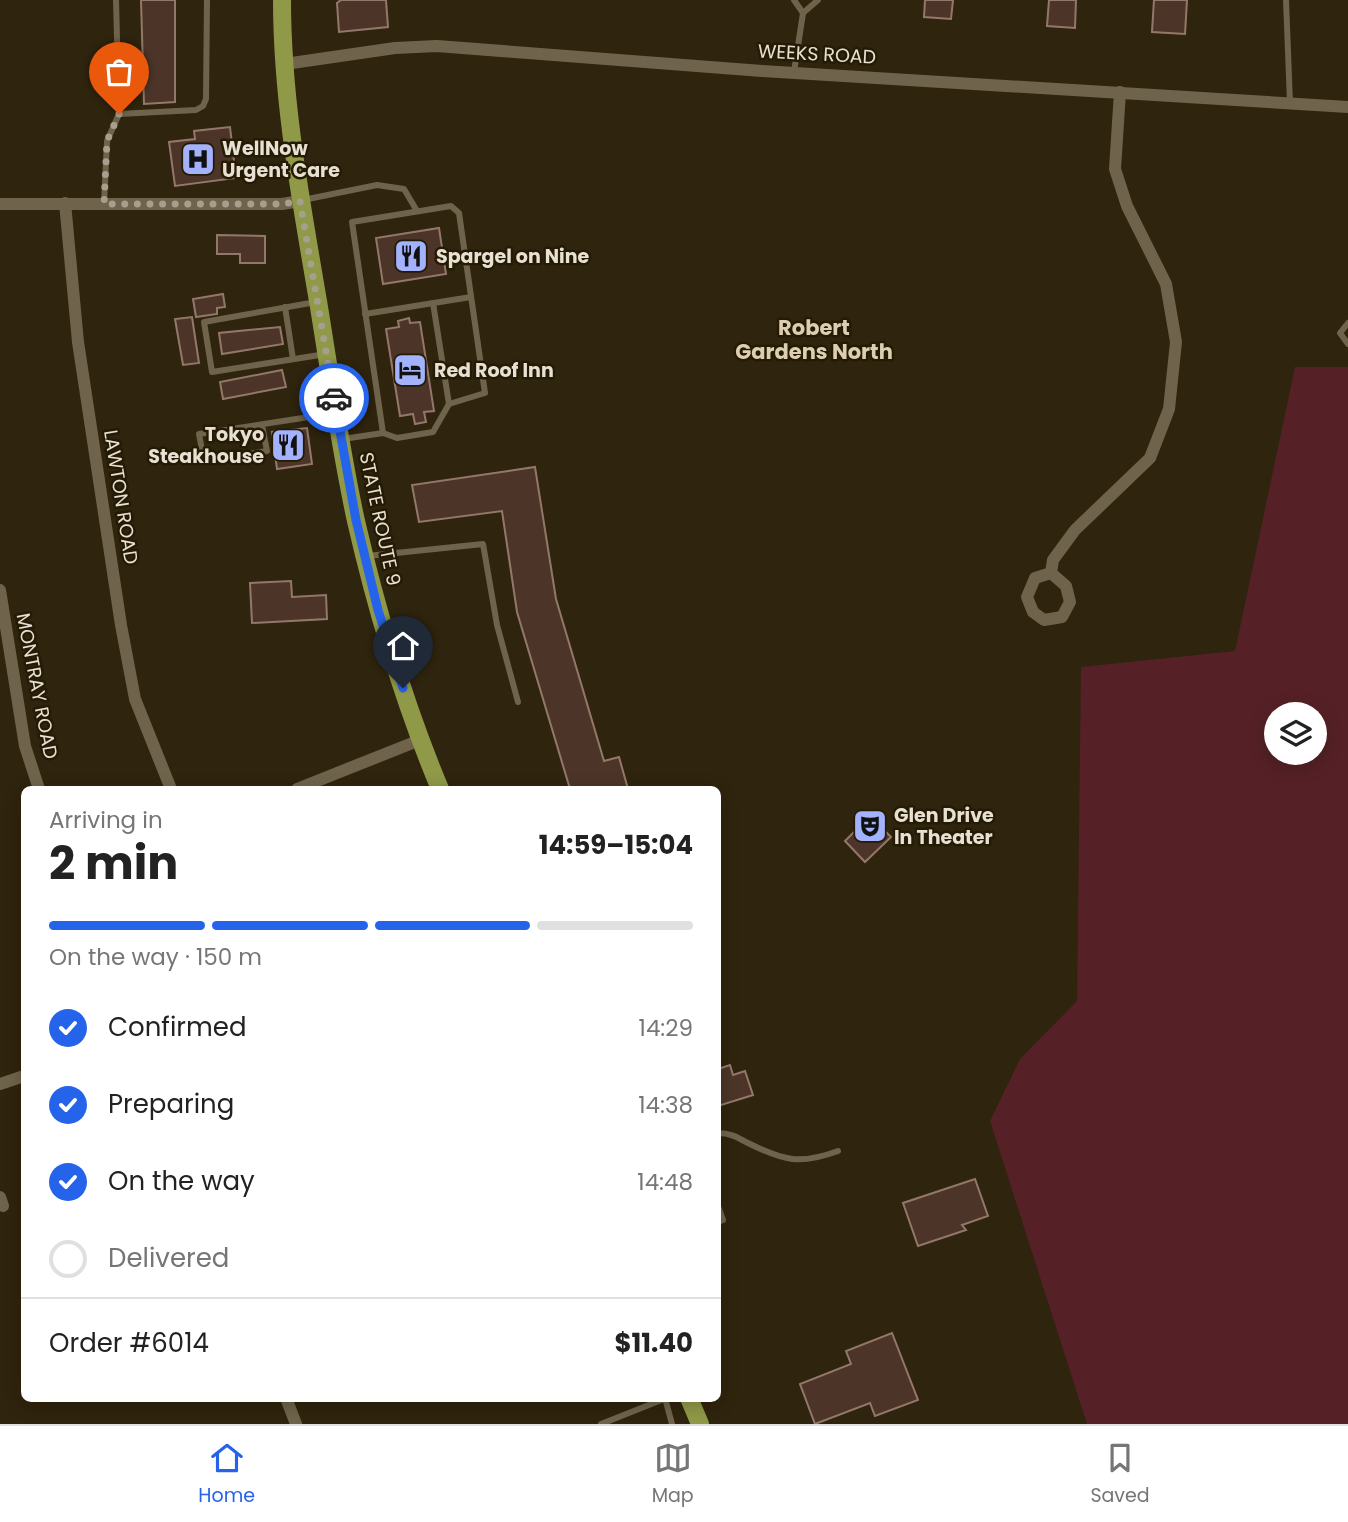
<!DOCTYPE html>
<html lang="en">
<head>
<meta charset="utf-8">
<style>
  :root { --surface:#fff; --page:#f6f6f6; --text:#222; --muted:#767676; --line:#e0e0e0; --accent:#2563eb }
  body { margin:0; font-family:Poppins,sans-serif; background:var(--page); color:var(--text); height:100vh; display:flex; flex-direction:column; font-size:26px; white-space:nowrap }
  * { box-sizing:border-box; margin:0 }
  p { font-size:23px; color:var(--muted) }
  .icon { flex:none; width:38px; height:38px; fill:none; stroke:currentColor; stroke-width:2; stroke-linecap:round; stroke-linejoin:round }
  .map { position:relative; flex:1; overflow:hidden }
  .panel { position:absolute; left:21px; top:786px; width:700px; height:616px; display:flex; flex-direction:column; background:var(--surface); border-radius:10px; box-shadow:0 4px 18px #0003 }
  .panel>* { flex:none }
  .controls { position:absolute; left:1264px; top:702px; display:grid; gap:14px }
  .controls a { display:grid; place-items:center; width:63px; height:63px; border-radius:50%; background:var(--surface); box-shadow:0 4px 18px #0003; font-size:35px }
  .pin { position:absolute; display:grid; place-items:center; width:60px; height:60px; color:#fff; margin:-72px -30px; border-radius:50% 50% 50% 0; rotate:-45deg; box-shadow:0 0 7px #0007 }
  .pin .icon { rotate:45deg }
  .courier { position:absolute; display:grid; place-items:center; width:70px; height:70px; margin:-35px; border:5px solid #2563eb; border-radius:50%; background:#fff; color:#222; box-shadow:0 2px 9px #0007 }
  .overview em { font-style:normal; font-weight:700 }
  .overview div { display:flex; flex-direction:column-reverse }
  .overview { display:flex; align-items:center; justify-content:space-between; height:119px; padding:0 28px }
  h1 { font-size:46px; font-weight:700; line-height:52px }
  .bar { display:grid; grid-template-columns:repeat(4,1fr); gap:10px 7px; align-content:center; height:84px; padding:0 28px }
  .bar i { height:9px; border-radius:5px; background:var(--line) }
  .bar .on { background:var(--accent) }
  .bar p { grid-column:span 4 }
  .line { display:flex; align-items:center; gap:18px; padding:0 28px; border-top:2px solid var(--line) }
  .line div { flex:1 }
  ol { padding:0 28px; list-style:none }
  li { display:flex; align-items:center; gap:21px; height:77px }
  li p { margin-inline-start:auto }
  li .icon { padding:7px; border-radius:50%; background:var(--accent); color:#fff; stroke-width:4 }
  li:last-child { color:var(--muted) }
  li i { width:38px; height:38px; border:4px solid var(--line); border-radius:50% }
  .dock { display:flex; justify-content:space-around; align-items:center; height:98px; border-top:2px solid var(--line); background:var(--surface); font-size:19px; color:var(--muted) }
  .dock a { display:grid; justify-items:center; gap:4px }
  .dock .on { color:var(--accent) }
  .map>svg:first-child { display:block }
  .green { fill:#552126; fill-rule:evenodd }
  .building { fill:#4c3528; stroke:#93786a; stroke-width:2 }
  .lines { fill:none; stroke-linecap:round; stroke-linejoin:round }
  .service { stroke:#6f644b; stroke-width:6 }
  .minor { stroke:#6f644b; stroke-width:12 }
  .primary { stroke:#8f9948; stroke-width:18 }
  .done { stroke:#a79f8e; stroke-width:7; stroke-dasharray:0 12.6 }
  .route { stroke:#2563eb; stroke-width:9 }
  .labels { text-anchor:middle; dominant-baseline:central; stroke-width:5; stroke-linejoin:round; paint-order:stroke }
  .street-label { font-size:19px; fill:#e8e1d3; stroke:#251b04 }
  .poi-label { font-size:19px; font-weight:bold; fill:#e8e1d3; stroke:#251b04; text-anchor:start }
  .neighbourhood-label { font-size:21px; font-weight:bold; fill:#dbceb2; stroke:#251b04 }
</style>
</head>
<body>
<div class="map">
<svg width="1348" height="1424" viewBox="0 0 1348 1424">
  <rect width="100%" height="100%" fill="#2f240d"/>
  <!-- green -->
  <path class="green" d="M 1295,367 L 1348,367 L 1348,1424 L 1087,1424 L 990,1121 L 1020,1059 L 1077,1001 L 1081,667 L 1235,651 ZM 1276,714 L 1314,714 L 1314,752 L 1276,752 Z"/>
  <!-- building -->
  <g class="building">
    <polygon points="141,0 175,0 175,102 144,104"/>
    <polygon points="341,0 386,0 388,27 339,32 337,3"/>
    <polygon points="925,0 953,0 951,19 924,17"/>
    <polygon points="1049,0 1076,0 1075,28 1047,26"/>
    <polygon points="1154,0 1187,0 1185,34 1152,32"/>
    <polygon points="230,127 236,178 175,186 169,142 195,139 194,131"/>
    <polygon points="439,228 446,274 383,284 376,238"/>
    <polygon points="217,235 265,236 265,263 240,263 240,254 217,254"/>
    <polygon points="223,294 225,307 217,308 217,314 196,317 193,299"/>
    <polygon points="192,317 199,363 183,365 175,319"/>
    <polygon points="409,318 410,323 420,322 434,411 424,412 426,422 415,424 413,414 400,416 386,329 399,327 398,321"/>
    <polygon points="280,327 283,344 222,354 219,333"/>
    <polygon points="282,370 286,387 223,399 220,382"/>
    <polygon points="307,428 312,464 277,469 272,432"/>
    <polygon points="535,467 556,599 604,761 619,757 628,789 570,789 517,612 502,511 419,522 412,485"/>
    <polygon points="291,581 292,597 326,595 327,619 252,623 250,583"/>
    <polygon points="870,816 891,837 865,862 845,841"/>
    <polygon points="730,1065 733,1075 745,1071 753,1095 718,1106 718,1069"/>
    <polygon points="975,1179 988,1216 962,1225 966,1230 918,1246 903,1203"/>
    <polygon points="892,1333 918,1400 875,1416 870,1403 815,1424 800,1384 851,1364 846,1351"/>
  </g>
  <g class="lines">
    <!-- service -->
    <g class="service">
      <polyline points="116,0 119,114 196,110 203,106 206,99 207,0"/>
      <polyline points="794,0 803,13"/>
      <polyline points="1286,0 1290,103"/>
      <polyline points="794,72 803,13 818,0"/>
      <polyline points="303,200 377,185 404,189 417,211"/>
      <polyline points="104,204 107,141 119,114"/>
      <polyline points="316,302 204,322 212,372 326,354"/>
      <polyline points="433,303 449,404"/>
      <polyline points="285,307 293,359"/>
      <polyline points="365,314 471,297"/>
      <polyline points="1348,323 1340,333 1348,344"/>
      <polyline points="262,425 267,451 204,461 199,434 335,413"/>
      <polyline points="343,439 383,433 397,438 433,432 449,404 485,393 459,213 451,206 352,222 383,433"/>
      <polyline points="367,556 483,544 497,625 518,702"/>
      <path d="M 718,1133 C 730,1133 737,1137 748,1143 C 784,1161 800,1165 838,1151"/>
      <polyline points="718,1206 723,1220 718,1222"/>
      <polyline points="665,1398 672,1424"/>
      <polyline points="601,1424 664,1399"/>
    </g>
    <!-- minor -->
    <g class="minor">
      <polyline points="285,64 395,48 437,46 762,71 1348,107"/>
      <polyline points="65,203 78,342 121,625 135,699 171,789"/>
      <polyline points="0,204 282,204 300,201"/>
      <polyline points="1051,573 1053,560 1075,530 1150,458 1169,409 1176,342 1166,284 1127,206 1115,169 1120,92"/>
      <polygon points="1051,573 1066,586 1070,602 1062,617 1044,620 1033,612 1027,597 1035,578"/>
      <polyline points="0,590 25,746 39,789"/>
      <polyline points="297,789 420,740"/>
      <polyline points="0,1084 24,1076"/>
      <polyline points="0,1197 3,1206"/>
      <polyline points="286,1398 296,1424"/>
    </g>
    <!-- primary -->
    <g class="primary">
      <path d="M 282,0 C 282,101 301,201 318,301 C 330,374 340,448 356,521 C 377,612 404,703 440,789"/>
      <polyline points="689,1398 700,1424"/>
    </g>
  </g>
  <g class="lines">
    <!-- done -->
    <polyline class="done" points="119,114 107,141 104,204 282,204 300,201 334,398"/>
    <!-- route -->
    <polyline class="route" points="334,398 356,520 378,610 403,688"/>
  </g>
  <!-- icons -->
  <defs>
    <g id="hospital-square" transform="scale(1.75)"><rect x="-9" y="-9" width="18" height="18" rx="4" fill="#a3b2fd" stroke="#251b04"/><path d="M-5-5h3v3.5h4V-5h3V5h-3V1.5h-4V5h-3Z" fill="#111"/></g>
    <g id="restaurant-square" transform="scale(1.75)"><rect x="-9" y="-9" width="18" height="18" rx="4" fill="#a3b2fd" stroke="#251b04"/><path d="M-5-6h1v4h1v-4h1v4h1v-4h1v5L-1.5 .5V6h-2V.5L-5-1ZM5-6V6H3V1.5H1.5Q1.5-4 5-6Z" fill="#111"/></g>
    <g id="hotel-square" transform="scale(1.75)"><rect x="-9" y="-9" width="18" height="18" rx="4" fill="#a3b2fd" stroke="#251b04"/><path d="M-6-4.5h1.5V1H6V5H4.5V3h-9V5H-6ZM-4 0a1.8 1.8 0 1 1 3.6 0ZM.5 0V-2.5h3Q6-2.5 6 0Z" fill="#111"/></g>
    <g id="theatre-square" transform="scale(1.75)"><rect x="-9" y="-9" width="18" height="18" rx="4" fill="#a3b2fd" stroke="#251b04"/><path d="M-5-5.5Q0-4 5-5.5V0Q5 5 0 6Q-5 5-5 0ZM-3.3-2.5H-1v1.5H-3.3ZM1-2.5H3.3v1.5H1ZM-2.8 1Q0 5.5 2.8 1Z" fill="#111"/></g>
  </defs>
  <g fill-rule="evenodd">
    <use href="#hospital-square" x="198" y="159"/>
    <use href="#restaurant-square" x="411" y="256"/>
    <use href="#hotel-square" x="410" y="370"/>
    <use href="#restaurant-square" x="288" y="445"/>
    <use href="#theatre-square" x="870" y="826"/>
  </g>
  <g class="labels">
    <!-- street labels -->
    <g class="street-label">
      <text transform="translate(817 54) rotate(3)">WEEKS ROAD</text>
      <text transform="translate(121 497) rotate(81)">LAWTON ROAD</text>
      <text transform="translate(380 519) rotate(78)">STATE ROUTE 9</text>
      <text transform="translate(37 686) rotate(79)">MONTRAY ROAD</text>
    </g>
    <!-- poi labels -->
    <g class="poi-label">
      <text x="222" y="148">WellNow<tspan x="222" dy="22">Urgent Care</tspan></text>
      <text x="436" y="256">Spargel on Nine</text>
      <text x="434" y="370">Red Roof Inn</text>
      <text x="264" y="434" text-anchor="end">Tokyo<tspan x="264" dy="22">Steakhouse</tspan></text>
      <text x="894" y="815">Glen Drive<tspan x="894" dy="22">In Theater</tspan></text>
    </g>
    <!-- neighbourhood labels -->
    <g class="neighbourhood-label">
      <text x="814" y="327">Robert<tspan x="814" dy="24">Gardens North</tspan></text>
    </g>
  </g>
</svg>
<div class="controls">
<a><svg class="icon" aria-label="layers" viewBox="0 0 24 24"><path d="M12 4l9 5-9 5-9-5zM3 14l9 5 9-5"/></svg></a>
</div>
<div class="pin" style="left:119px;top:114px;background:#ea580c"><svg class="icon" aria-label="bag" viewBox="0 0 24 24"><path d="M5 8h14l-1 12H6zM9 8a3 3 0 0 1 6 0"/></svg></div>
<div class="pin" style="left:403px;top:688px;background:#1f2937"><svg class="icon" aria-label="home" viewBox="0 0 24 24"><path d="M3 11l9-7 9 7M6 9v11h12V9"/></svg></div>
<div class="courier" style="left:334px;top:398px"><svg class="icon" aria-label="car" viewBox="0 0 24 24"><path d="M5 17H2v-5l4-1 3-4h7l3 4 3 1v5h-3M9 17h6M6 11h13"/><circle cx="7" cy="17" r="2"/><circle cx="17" cy="17" r="2"/></svg></div>
<section class="panel">
<div class="overview"><div><h1>2 min</h1><p>Arriving in</p></div><em>14:59–15:04</em></div>
<div class="bar"><i class="on"></i><i class="on"></i><i class="on"></i><i></i><p>On the way · 150 m</p></div>
<ol>
<li><svg class="icon" aria-label="check" viewBox="0 0 24 24"><path d="M5 12l5 5 9-10"/></svg>Confirmed<p>14:29</p></li>
<li><svg class="icon" aria-label="check" viewBox="0 0 24 24"><path d="M5 12l5 5 9-10"/></svg>Preparing<p>14:38</p></li>
<li><svg class="icon" aria-label="check" viewBox="0 0 24 24"><path d="M5 12l5 5 9-10"/></svg>On the way<p>14:48</p></li>
<li><i></i>Delivered</li>
</ol>
<div class="line" style="height:91px"><div>Order #6014</div><b>$11.40</b></div>
</section>
</div>
<nav class="dock">
<a class="on"><svg class="icon" aria-label="home" viewBox="0 0 24 24"><path d="M3 11l9-7 9 7M6 9v11h12V9"/></svg>Home</a>
<a><svg class="icon" aria-label="map" viewBox="0 0 24 24"><path d="M3 6l6-2 6 2 6-2v14l-6 2-6-2-6 2zM9 4v14M15 6v14"/></svg>Map</a>
<a><svg class="icon" aria-label="saved" viewBox="0 0 24 24"><path d="M7 4h10v16l-5-4-5 4z"/></svg>Saved</a>
</nav>
</body>
</html>
